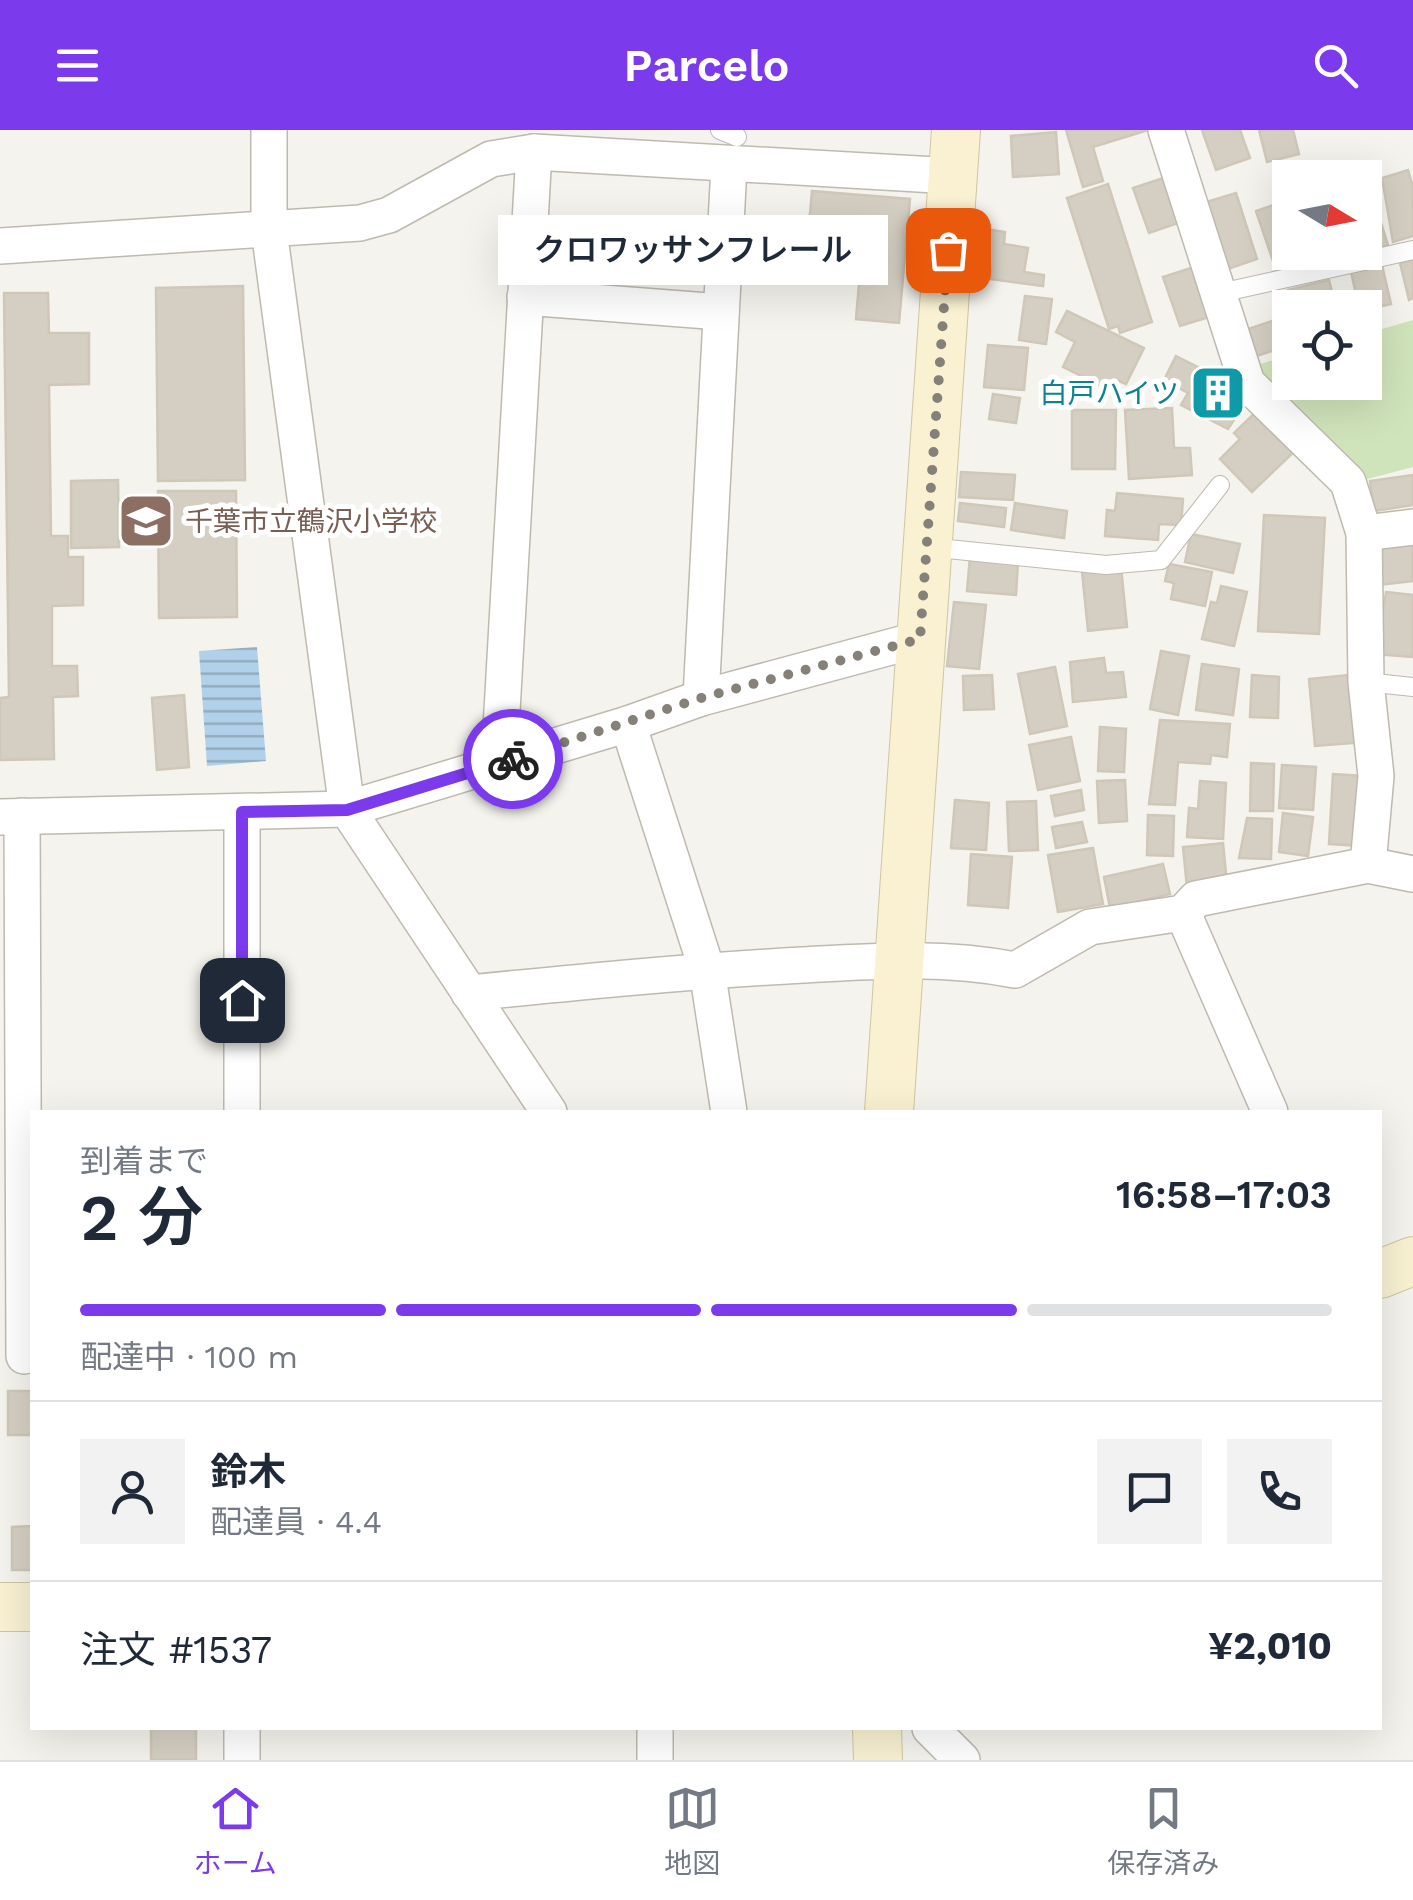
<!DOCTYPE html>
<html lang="ja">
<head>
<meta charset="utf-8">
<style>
  :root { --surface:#fff; --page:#f2f2f3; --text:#1f2937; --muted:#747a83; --line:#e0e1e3; --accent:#7c3aed }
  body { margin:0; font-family:"Work Sans","Noto Sans JP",sans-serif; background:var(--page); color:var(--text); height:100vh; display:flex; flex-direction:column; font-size:38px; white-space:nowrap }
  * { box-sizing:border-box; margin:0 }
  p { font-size:32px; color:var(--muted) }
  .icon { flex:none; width:55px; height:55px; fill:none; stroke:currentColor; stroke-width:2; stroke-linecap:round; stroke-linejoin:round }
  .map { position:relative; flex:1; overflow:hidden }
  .side { position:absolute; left:30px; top:980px; width:1352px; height:620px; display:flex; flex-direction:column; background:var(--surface); border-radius:0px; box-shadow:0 10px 40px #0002 }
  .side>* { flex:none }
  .needle { width:65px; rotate:100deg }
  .controls { position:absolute; left:1272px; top:30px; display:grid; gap:20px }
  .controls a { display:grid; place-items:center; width:110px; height:110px; border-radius:0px; background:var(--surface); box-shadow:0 10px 40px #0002; font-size:50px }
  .pin { position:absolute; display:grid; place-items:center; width:85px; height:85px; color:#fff; margin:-42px; border-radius:20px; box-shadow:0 5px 15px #0006 }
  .courier { position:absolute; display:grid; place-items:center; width:100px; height:100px; margin:-50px; border:8px solid #7c3aed; border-radius:50%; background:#fff; color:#222; box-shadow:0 2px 12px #0007 }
  .bubble { position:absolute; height:70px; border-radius:0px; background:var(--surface); box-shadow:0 10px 40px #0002; font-size:32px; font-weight:600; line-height:70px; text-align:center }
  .summary em { font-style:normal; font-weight:600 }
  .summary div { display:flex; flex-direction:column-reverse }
  .summary { display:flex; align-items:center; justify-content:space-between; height:170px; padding:0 50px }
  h1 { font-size:65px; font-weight:600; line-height:75px }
  .bar { display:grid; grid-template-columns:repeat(4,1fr); gap:15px 10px; align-content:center; height:120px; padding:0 50px }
  .bar i { height:12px; border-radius:8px; background:var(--line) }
  .bar .active { background:var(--accent) }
  .bar p { grid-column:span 4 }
  .line { display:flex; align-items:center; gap:25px; padding:0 50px; border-top:2px solid var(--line) }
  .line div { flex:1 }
  .round { display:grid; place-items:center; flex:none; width:105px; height:105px; border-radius:0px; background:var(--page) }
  header { display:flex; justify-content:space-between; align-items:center; height:130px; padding:0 50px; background:var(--accent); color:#fff; font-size:45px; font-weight:600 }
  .menu { display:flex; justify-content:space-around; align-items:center; height:140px; border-top:2px solid var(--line); background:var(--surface); font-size:28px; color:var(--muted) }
  .menu a { display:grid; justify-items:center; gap:5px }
  .menu .active { color:var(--accent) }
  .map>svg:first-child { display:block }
  .park { fill:#d0e4bb }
  .water { fill:url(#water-rules) }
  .building { fill:#d5cfc3; stroke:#cfc7b7; stroke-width:2.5 }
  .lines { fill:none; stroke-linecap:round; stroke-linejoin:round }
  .lane-casing { stroke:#bfbab0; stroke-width:20 }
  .street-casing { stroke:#bfbab0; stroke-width:38 }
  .secondary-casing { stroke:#cfc5a2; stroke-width:50 }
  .lane { stroke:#fff; stroke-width:18 }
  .street { stroke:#fff; stroke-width:35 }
  .secondary { stroke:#f9f1d2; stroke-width:48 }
  .done { stroke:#858179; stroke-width:10; stroke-dasharray:0 18 }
  .route { stroke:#7c3aed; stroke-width:12 }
  .labels { text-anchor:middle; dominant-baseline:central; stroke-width:10; stroke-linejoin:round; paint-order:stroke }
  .culture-label { font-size:28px; fill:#0d838f; stroke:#fff; text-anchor:end }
  .education-label { font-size:28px; fill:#785e54; stroke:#fff; text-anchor:start }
</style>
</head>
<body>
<header><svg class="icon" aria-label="menu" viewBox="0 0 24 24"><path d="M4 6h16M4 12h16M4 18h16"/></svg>Parcelo<svg class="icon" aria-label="search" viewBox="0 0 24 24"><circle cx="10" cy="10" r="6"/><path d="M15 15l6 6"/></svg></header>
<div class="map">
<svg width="1413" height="1630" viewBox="0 0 1413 1630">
  <defs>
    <pattern id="water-rules" width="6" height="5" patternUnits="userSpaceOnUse" patternTransform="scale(2.5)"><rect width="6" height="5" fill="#b1d1ea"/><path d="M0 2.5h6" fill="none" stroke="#92abbf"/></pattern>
  </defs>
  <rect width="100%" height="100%" fill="#f5f3ed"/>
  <!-- park -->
  <polygon class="park" points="1413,190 1413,337 1356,352 1248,238 1290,225 1290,252 1365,252 1365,204"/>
  <!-- water -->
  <polygon class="water" points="257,517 266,631 207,636 199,521"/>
  <!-- building -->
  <g class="building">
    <polygon points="1066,0 1148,0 1093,17 1103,51 1083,57"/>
    <polygon points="1202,0 1240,0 1250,28 1216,40"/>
    <polygon points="1259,0 1293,0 1299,24 1267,32"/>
    <polygon points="1056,2 1059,44 1013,47 1011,6"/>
    <polygon points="1408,40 1413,57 1413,106 1393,112 1382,48"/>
    <polygon points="1169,46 1184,91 1149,103 1133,58"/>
    <polygon points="1371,46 1379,75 1365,80 1365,48"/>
    <polygon points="1108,54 1152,192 1120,203 1118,196 1109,199 1067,68"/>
    <polygon points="812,61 910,69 899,193 856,189 860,142 844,141 846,121 807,118"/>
    <polygon points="1236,63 1257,129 1225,140 1203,73"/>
    <polygon points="1289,70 1290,122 1305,122 1274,134 1256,81"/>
    <polygon points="1380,90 1388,115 1365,122 1365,94"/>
    <polygon points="979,98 1005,102 1004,114 1028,118 1024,142 1044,145 1043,156 990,149 991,138 974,135"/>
    <polygon points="1413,130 1413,168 1409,170 1400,133"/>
    <polygon points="1200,135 1216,185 1180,196 1163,147"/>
    <polygon points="1382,135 1391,174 1365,180 1359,178 1351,142"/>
    <polygon points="1329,150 1336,178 1293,178 1288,160"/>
    <polygon points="243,156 245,350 158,351 156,158"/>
    <polygon points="4,163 48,163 49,203 89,203 89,254 49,255 51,406 68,406 68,427 83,427 83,475 52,476 52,536 77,536 78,566 53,567 54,629 0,630 0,568 9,567"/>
    <polygon points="1025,166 1052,169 1046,214 1019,210"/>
    <polygon points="1067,181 1144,218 1126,254 1117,250 1112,261 1063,237 1075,212 1056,202"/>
    <polygon points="1290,185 1290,215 1251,228 1242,201"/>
    <polygon points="988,215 1028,218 1024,260 984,257"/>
    <polygon points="1176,226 1251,264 1228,299 1181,275 1188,263 1164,250"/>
    <polygon points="993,264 1020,268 1016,293 989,289"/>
    <polygon points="1263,275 1302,314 1252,362 1220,329 1240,309 1234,303"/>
    <polygon points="1172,278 1174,318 1190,318 1192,345 1129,349 1125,280"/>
    <polygon points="1072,280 1116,280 1115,339 1072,339"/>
    <polygon points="961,342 1015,345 1013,370 959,367"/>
    <polygon points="1413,345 1413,375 1374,381 1370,351"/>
    <polygon points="118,350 119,417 71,418 71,351"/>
    <polygon points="158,361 236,361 237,487 159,488"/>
    <polygon points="1117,363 1183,369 1181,395 1159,394 1158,410 1105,406 1107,380 1115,381"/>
    <polygon points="960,373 1006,378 1004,397 958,391"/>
    <polygon points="1015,373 1067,381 1064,408 1011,400"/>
    <polygon points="1264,385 1325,388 1319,504 1258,501"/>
    <polygon points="1191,404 1240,414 1233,443 1185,432"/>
    <polygon points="1413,409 1412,451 1378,455 1380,412"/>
    <polygon points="970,427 1018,431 1016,465 967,461"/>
    <polygon points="1169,434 1212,442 1205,476 1171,469 1174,453 1165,451"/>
    <polygon points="1121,437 1127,497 1088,501 1082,441"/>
    <polygon points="1221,456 1247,462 1234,516 1202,509 1211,472 1217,473"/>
    <polygon points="1386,462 1413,465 1413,527 1376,524"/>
    <polygon points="954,472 986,475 979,539 947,536"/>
    <polygon points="1161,521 1189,526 1178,585 1150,579"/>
    <polygon points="1104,528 1106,543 1123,542 1126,567 1073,572 1070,532"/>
    <polygon points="1202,534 1239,539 1233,585 1196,580"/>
    <polygon points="1055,537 1067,596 1030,604 1018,544"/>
    <polygon points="992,545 994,579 964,580 963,546"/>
    <polygon points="1252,545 1279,547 1278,588 1250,587"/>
    <polygon points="1348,545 1350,573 1360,572 1364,612 1315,616 1309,549"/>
    <polygon points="184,565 189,637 157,640 152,568"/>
    <polygon points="1160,590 1230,594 1227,627 1211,625 1210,634 1178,632 1175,675 1149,674"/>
    <polygon points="1100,597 1126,599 1124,642 1098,641"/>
    <polygon points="1071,607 1080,651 1038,660 1029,615"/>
    <polygon points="1251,633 1274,634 1273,681 1250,681"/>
    <polygon points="1282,635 1316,637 1313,680 1279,678"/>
    <polygon points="1333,644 1364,646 1360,716 1329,714"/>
    <polygon points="1125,650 1127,691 1099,693 1097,651"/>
    <polygon points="1200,651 1226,653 1223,709 1187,707 1189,678 1198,679"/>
    <polygon points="1081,660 1084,680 1055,686 1051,666"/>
    <polygon points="955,670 989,673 986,720 951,718"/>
    <polygon points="1036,671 1038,720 1009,721 1007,672"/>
    <polygon points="1283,683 1313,687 1308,726 1279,722"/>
    <polygon points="1148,685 1174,686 1173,726 1147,725"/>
    <polygon points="1247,688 1272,689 1271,729 1239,728"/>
    <polygon points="1082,692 1087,712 1056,718 1052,697"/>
    <polygon points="1223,713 1227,754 1187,757 1183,717"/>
    <polygon points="1093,718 1103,774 1058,782 1048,725"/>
    <polygon points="971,724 1012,727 1008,778 968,775"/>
    <polygon points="1163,734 1170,764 1110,778 1104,747"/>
    <rect x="8" y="1261" width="24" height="44"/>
    <polygon points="32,1382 32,1440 12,1440 12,1397 32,1396"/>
    <rect x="151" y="1598" width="45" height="32"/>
  </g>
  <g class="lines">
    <!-- lane casing -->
    <g class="lane-casing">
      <g id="lane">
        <polyline points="720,0 737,7"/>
        <polyline points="1220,163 1413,120"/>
        <polyline points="928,417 1106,435 1161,430 1220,355"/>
        <polyline points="1366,552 1413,557"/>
      </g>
    </g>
    <!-- street casing -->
    <g class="street-casing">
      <g id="street">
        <polyline points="269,0 269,100 347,679 549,982"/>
        <polyline points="1166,0 1247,253 1348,352 1364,403 1366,552 1376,646 1368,735"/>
        <polyline points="0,116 360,93 389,85 491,29 534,22 953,46"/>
        <polyline points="525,167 721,182"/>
        <polyline points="1364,403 1413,397"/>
        <polyline points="701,568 729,36"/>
        <polyline points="628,594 707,840 729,982"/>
        <polyline points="499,633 534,22"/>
        <polyline points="22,686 24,1226"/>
        <polyline points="0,687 347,679 628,594 701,568 920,509"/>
        <polyline points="1183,783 1270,982"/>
        <path d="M 469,863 C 580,852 691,841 803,835 C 875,831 944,826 1015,840 L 1090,797 L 1183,783 L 1196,769 L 1368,735 L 1413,744"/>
        <polyline points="242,982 242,682"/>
        <polyline points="242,1598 242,1630"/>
        <polyline points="655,1598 655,1630"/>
        <polyline points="930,1598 962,1630"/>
      </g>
    </g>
    <!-- secondary casing -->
    <g class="secondary-casing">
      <g id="secondary">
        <polyline points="889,982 956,0"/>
        <polyline points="1380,1144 1413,1131"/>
        <polyline points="0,1477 32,1477"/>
        <polyline points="877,1598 878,1630"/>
      </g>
    </g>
    <!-- lane -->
    <use href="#lane" class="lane"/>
    <!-- street -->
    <use href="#street" class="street"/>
    <!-- secondary -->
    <use href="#secondary" class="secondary"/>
  </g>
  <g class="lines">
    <!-- done -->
    <polyline class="done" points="513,629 701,568 920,509 948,120"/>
    <!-- route -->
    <polyline class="route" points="242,870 242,682 347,680 513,629"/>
  </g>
  <!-- icons -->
  <defs>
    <g id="building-square" transform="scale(2.875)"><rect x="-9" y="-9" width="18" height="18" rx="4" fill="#0f9aa8" stroke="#fff"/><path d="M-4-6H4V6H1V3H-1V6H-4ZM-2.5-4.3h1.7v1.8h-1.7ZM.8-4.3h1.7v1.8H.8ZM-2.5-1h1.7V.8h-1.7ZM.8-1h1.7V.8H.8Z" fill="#fff"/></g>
    <g id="school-square" transform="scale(2.875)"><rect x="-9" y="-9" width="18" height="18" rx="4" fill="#8d6e63" stroke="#fff"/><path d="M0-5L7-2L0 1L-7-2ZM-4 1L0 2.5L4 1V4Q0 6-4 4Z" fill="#fff"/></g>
  </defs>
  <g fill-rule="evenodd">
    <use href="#building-square" x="1218" y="263"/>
    <use href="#school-square" x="146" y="391"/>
  </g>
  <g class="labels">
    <!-- culture labels -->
    <g class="culture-label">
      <text x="1179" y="263">白戸ハイツ</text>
    </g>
    <!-- education labels -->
    <g class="education-label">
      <text x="185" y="391">千葉市立鶴沢小学校</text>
    </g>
  </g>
</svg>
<div class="controls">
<a><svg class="needle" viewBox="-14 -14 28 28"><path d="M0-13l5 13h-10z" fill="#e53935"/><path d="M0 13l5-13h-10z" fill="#747a83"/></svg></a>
<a><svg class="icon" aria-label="locate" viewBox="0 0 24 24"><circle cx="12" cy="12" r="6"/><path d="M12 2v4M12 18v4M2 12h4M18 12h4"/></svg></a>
</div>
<div class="pin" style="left:948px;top:120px;background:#ea580c"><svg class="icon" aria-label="bag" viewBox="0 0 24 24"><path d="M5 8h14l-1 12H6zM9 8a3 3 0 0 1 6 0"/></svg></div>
<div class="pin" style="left:242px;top:870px;background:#1f2937"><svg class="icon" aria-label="home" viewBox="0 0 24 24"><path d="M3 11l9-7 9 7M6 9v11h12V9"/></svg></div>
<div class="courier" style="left:513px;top:629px"><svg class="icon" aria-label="bike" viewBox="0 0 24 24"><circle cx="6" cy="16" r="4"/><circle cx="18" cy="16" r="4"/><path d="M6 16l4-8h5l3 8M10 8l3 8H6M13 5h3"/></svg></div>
<div class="bubble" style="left:498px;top:85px;width:390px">クロワッサンフレール</div>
<section class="side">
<div class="summary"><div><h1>2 分</h1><p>到着まで</p></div><em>16:58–17:03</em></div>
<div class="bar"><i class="active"></i><i class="active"></i><i class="active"></i><i></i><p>配達中 · 100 m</p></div>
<div class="line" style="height:180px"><a class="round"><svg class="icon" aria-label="person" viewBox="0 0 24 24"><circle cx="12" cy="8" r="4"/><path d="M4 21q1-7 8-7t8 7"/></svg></a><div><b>鈴木</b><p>配達員 · 4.4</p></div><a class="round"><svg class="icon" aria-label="chat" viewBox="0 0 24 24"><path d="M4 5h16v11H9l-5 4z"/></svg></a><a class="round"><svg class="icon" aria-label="phone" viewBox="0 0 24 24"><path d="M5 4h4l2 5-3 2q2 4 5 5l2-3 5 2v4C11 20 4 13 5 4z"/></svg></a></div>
<div class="line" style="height:130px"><div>注文 #1537</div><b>¥2,010</b></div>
</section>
</div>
<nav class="menu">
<a class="active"><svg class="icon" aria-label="home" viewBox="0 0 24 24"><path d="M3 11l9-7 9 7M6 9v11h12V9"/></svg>ホーム</a>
<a><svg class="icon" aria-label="map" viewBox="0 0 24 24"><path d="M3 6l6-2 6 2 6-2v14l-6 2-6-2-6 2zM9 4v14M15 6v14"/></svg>地図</a>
<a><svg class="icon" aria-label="saved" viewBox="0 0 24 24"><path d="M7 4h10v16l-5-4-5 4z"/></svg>保存済み</a>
</nav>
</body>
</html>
